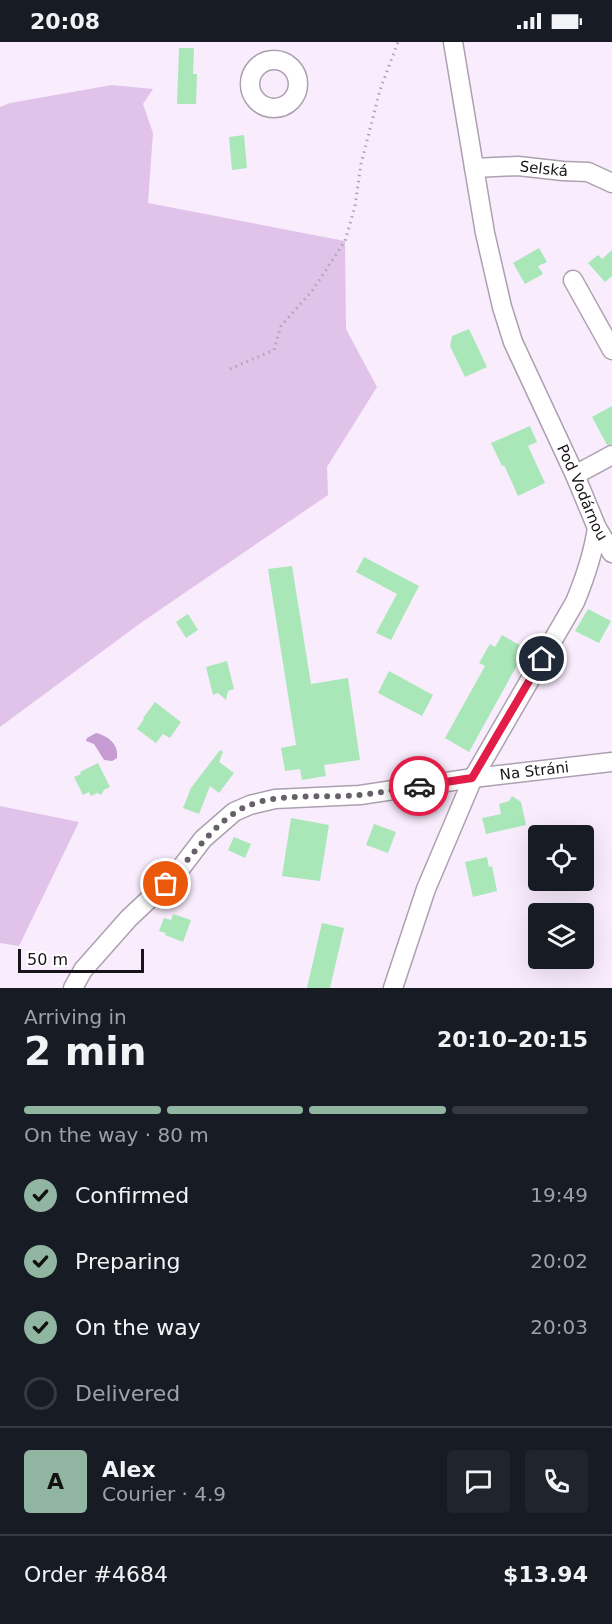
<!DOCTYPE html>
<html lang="en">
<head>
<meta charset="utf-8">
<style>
  :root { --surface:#171b24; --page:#20242c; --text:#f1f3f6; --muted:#9ea1a6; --line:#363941; --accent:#90b5a1 }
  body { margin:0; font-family:"DejaVu Sans",sans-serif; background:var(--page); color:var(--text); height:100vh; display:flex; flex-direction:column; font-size:22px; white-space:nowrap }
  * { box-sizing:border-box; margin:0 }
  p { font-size:20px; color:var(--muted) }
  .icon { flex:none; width:33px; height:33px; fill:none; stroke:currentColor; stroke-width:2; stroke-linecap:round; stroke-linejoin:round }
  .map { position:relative; height:946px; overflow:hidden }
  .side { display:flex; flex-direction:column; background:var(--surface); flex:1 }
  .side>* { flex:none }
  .buttons { position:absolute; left:528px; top:783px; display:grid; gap:12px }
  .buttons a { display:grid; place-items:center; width:66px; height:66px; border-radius:6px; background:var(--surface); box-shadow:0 6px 24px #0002; font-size:30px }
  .scale { position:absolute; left:18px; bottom:15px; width:126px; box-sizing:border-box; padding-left:6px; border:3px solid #19141a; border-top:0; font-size:16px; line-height:21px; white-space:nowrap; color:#19141a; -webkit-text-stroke:4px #fff; paint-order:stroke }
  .pin { position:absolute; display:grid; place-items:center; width:51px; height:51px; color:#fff; margin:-26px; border:3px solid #fff; border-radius:50%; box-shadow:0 2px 6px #0007 }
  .courier { position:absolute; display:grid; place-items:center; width:60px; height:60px; margin:-30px; border:4px solid #e11d48; border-radius:50%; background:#fff; color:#222; box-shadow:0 2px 8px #0007 }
  .summary em { font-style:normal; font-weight:700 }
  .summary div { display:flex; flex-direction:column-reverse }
  .summary { display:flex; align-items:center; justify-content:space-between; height:102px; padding:0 24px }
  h1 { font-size:39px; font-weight:700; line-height:45px }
  .bar { display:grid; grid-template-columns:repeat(4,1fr); gap:9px 6px; align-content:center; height:72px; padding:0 24px }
  .bar i { height:8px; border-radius:4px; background:var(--line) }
  .bar .on { background:var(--accent) }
  .bar p { grid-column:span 4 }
  .line { display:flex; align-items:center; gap:15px; padding:0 24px; border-top:2px solid var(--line) }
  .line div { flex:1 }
  .round { display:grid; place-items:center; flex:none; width:63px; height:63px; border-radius:6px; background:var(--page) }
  ol { padding:0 24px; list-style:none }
  li { display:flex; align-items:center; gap:18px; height:66px }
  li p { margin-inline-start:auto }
  li .icon { padding:6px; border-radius:50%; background:var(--accent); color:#111; stroke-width:4 }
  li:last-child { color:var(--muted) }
  li i { width:33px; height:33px; border:3px solid var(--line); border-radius:50% }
  .status { display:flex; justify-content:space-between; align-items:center; height:42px; padding:0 30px; background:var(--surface); direction:ltr }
  .status svg { height:16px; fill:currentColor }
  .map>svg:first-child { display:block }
  .green { fill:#e1c3ea }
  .water { fill:#c69bd2 }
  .building { fill:#a9e7b9 }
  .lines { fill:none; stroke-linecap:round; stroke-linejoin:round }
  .minor-casing { stroke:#ada0b0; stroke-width:21 }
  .path { stroke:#aea4b1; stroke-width:3; stroke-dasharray:1.5 4.5; stroke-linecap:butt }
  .minor { stroke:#fff; stroke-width:18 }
  .done { stroke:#676069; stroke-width:6; stroke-dasharray:0 10.8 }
  .route { stroke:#e11d48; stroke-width:8 }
  .labels { text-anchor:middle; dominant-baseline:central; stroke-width:4.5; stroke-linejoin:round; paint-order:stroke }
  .street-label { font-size:15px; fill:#19141a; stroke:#fff }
</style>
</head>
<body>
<div class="status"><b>20:08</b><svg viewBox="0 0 49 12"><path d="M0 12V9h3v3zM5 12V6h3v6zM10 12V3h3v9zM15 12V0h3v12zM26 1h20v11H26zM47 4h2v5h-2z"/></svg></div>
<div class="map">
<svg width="612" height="946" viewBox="0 0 612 946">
  <rect width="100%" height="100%" fill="#f9ecfd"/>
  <!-- green -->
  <g class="green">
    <polygon points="112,43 153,47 143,62 153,91 148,161 345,199 346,287 377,345 327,425 328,453 142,580 0,685 0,65 10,61"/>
    <polygon points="0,764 79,780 19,904 0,901"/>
  </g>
  <!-- water -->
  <path class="water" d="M 96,691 C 108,694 119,702 117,716 L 112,719 L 104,718 L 94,702 L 86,699 L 87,696 Z"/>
  <!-- building -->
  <g class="building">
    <polygon points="179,6 194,6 193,32 197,32 196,62 177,62"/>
    <polygon points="244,93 247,126 232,128 229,95"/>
    <polygon points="539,206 547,220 538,224 543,232 525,242 513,221"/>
    <polygon points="612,208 612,234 605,240 588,221 598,213 602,217"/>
    <polygon points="469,287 487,325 465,335 450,304 452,294"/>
    <polygon points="612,364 612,402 607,403 592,375"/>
    <polygon points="530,384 537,400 528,404 545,441 518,454 504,423 502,424 491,401"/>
    <polygon points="364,515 419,544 391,598 376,591 397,552 356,530"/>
    <polygon points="292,524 311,642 348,636 360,718 324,723 326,734 302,738 300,727 285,729 281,706 296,703 268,527"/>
    <polygon points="588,567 611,579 599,601 575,589"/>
    <polygon points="188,572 198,588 186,596 176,580"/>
    <polygon points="502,593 526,607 469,710 445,696 485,624 479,621 490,602 495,605"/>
    <polygon points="227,619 234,647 228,649 226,658 218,651 213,653 206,625"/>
    <polygon points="389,629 433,653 422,674 378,651"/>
    <polygon points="155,660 181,680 170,696 163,692 156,701 137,687 144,677 143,676"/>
    <polygon points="220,708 223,710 219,720 234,731 219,751 210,744 199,772 183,766 191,746"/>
    <polygon points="98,721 110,745 104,748 101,753 97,751 91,754 89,750 83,753 74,735 81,732 80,730"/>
    <polygon points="512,754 521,760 526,783 486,792 482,776 501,772 499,762 509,759"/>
    <polygon points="291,776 329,783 320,839 282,834"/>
    <polygon points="374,782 396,790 388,811 366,803"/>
    <polygon points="234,795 251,802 245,816 228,808"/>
    <polygon points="487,815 489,825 492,824 497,849 473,855 465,820"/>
    <polygon points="173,872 191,878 183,900 165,893 166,891 159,889 164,876 171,878"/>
    <polygon points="322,881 344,886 330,946 307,946"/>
  </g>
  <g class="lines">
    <!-- minor casing -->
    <g class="minor-casing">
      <g id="minor">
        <path id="s1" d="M 453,0 L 485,191 L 502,265 L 513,300 L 575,433 L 597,486 L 612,511"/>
        <circle cx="274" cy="42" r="24"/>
        <path id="s2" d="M 474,126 L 518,124 L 563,129 L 588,130 L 612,141"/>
        <polyline points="573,238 612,308"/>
        <polyline points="575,433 612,413"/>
        <path id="s3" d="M 73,946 L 83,928 L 129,876 L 177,831 L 203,797 L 234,770 L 250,763 L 275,757 L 360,753 L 473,736 L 612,720"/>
        <path d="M 393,946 L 426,847 L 473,736 L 575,560 C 585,536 593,513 597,486"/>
      </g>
    </g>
    <!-- path -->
    <polyline class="path" points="230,327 274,308 281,284 312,249 345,199 355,164 361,122 380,48 398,0"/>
    <!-- minor -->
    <use href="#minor" class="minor"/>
  </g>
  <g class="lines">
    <!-- done -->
    <path class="done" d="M 166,842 C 189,819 206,791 233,772 C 266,748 320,757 359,753 C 379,751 399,747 419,744"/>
    <!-- route -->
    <polyline class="route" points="419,744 472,736 542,617"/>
  </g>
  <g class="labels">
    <!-- street labels -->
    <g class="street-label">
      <text stroke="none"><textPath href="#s2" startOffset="70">Selská</textPath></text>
      <text stroke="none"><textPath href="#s1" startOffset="472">Pod Vodárnou</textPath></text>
      <text stroke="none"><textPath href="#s3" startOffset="544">Na Stráni</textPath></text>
    </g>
  </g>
</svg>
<div class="buttons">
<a><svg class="icon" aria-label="locate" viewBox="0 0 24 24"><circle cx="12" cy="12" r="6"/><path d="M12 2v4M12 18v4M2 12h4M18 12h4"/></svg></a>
<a><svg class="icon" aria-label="layers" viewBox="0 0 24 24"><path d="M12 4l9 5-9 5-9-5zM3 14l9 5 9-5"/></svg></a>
</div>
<div class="scale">50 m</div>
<div class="pin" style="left:166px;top:842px;background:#ea580c"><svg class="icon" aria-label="bag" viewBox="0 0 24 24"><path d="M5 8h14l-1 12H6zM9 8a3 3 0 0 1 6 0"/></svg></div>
<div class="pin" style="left:542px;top:617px;background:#1f2937"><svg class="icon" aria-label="home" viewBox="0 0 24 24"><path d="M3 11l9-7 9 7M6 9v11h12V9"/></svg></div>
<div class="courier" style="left:419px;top:744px"><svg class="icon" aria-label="car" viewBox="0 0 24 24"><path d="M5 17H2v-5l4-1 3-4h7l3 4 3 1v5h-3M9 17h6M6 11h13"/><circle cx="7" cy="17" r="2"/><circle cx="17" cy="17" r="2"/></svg></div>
</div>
<section class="side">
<div class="summary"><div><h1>2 min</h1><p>Arriving in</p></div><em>20:10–20:15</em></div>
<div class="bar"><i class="on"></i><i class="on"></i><i class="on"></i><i></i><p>On the way · 80 m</p></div>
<ol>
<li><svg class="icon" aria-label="check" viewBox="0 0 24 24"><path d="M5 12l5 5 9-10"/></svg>Confirmed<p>19:49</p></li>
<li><svg class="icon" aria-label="check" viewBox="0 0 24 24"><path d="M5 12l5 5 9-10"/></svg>Preparing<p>20:02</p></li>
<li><svg class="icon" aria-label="check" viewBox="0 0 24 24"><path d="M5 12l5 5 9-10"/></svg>On the way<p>20:03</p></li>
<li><i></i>Delivered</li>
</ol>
<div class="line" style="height:108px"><b class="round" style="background:var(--accent);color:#111">A</b><div><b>Alex</b><p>Courier · 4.9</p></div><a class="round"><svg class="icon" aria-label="chat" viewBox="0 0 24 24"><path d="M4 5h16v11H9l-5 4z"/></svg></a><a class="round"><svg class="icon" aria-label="phone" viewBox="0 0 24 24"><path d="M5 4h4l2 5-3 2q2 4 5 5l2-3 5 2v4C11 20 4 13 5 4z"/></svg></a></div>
<div class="line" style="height:78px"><div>Order #4684</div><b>$13.94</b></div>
</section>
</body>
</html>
